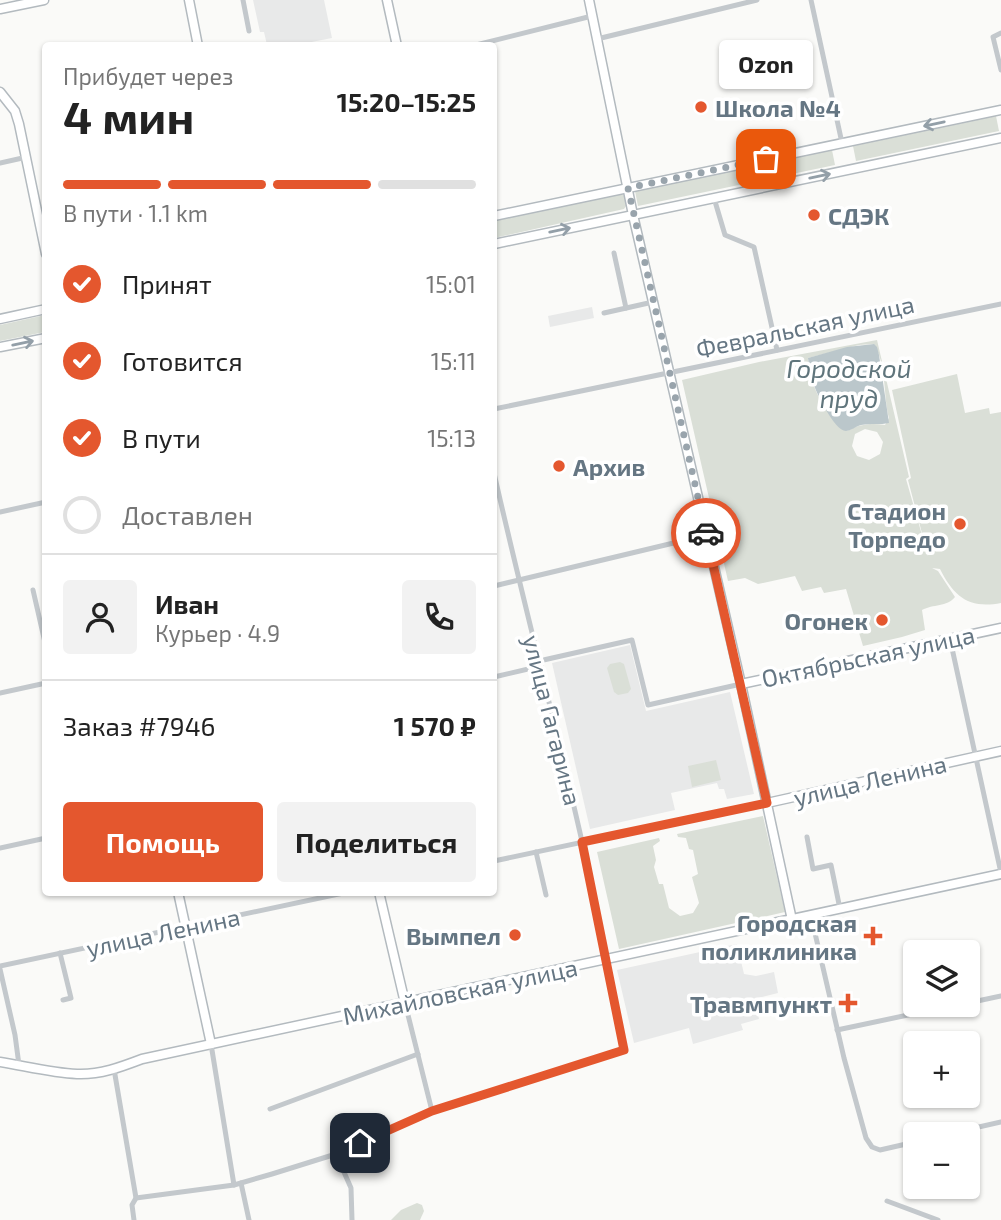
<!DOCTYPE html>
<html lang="ru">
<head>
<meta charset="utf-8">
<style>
  :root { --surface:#fff; --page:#f2f2f2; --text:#222; --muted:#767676; --line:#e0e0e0; --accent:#e4572e }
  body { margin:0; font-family:"Exo 2",sans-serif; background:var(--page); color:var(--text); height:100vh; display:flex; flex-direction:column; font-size:26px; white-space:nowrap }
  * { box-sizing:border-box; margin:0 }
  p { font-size:23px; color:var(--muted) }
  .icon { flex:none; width:38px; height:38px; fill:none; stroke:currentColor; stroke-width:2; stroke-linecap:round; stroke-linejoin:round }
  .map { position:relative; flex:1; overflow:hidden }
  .side { position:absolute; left:42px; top:42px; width:455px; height:854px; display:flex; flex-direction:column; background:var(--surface); border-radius:7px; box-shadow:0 2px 5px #0004 }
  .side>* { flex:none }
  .buttons { position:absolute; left:903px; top:940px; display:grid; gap:14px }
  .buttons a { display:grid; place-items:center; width:77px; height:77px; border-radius:7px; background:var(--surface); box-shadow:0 2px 5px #0004; font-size:35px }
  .pin { position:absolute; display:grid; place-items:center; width:60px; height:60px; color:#fff; margin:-30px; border-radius:14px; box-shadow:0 4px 10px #0006 }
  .courier { position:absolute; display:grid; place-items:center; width:70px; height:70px; margin:-35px; border:5px solid #e4572e; border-radius:50%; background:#fff; color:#222; box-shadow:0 2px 9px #0007 }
  .bubble { position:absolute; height:49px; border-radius:7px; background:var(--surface); box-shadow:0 2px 5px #0004; font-size:23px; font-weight:700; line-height:49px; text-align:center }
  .head em { font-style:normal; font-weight:700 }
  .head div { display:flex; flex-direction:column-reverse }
  .head { display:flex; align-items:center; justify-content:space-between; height:119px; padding:0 21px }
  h1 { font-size:46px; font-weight:700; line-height:52px }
  .bar { display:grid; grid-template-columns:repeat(4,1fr); gap:10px 7px; align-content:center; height:84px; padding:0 21px }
  .bar i { height:9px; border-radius:5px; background:var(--line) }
  .bar .active { background:var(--accent) }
  .bar p { grid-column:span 4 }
  .line { display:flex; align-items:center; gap:18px; padding:0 21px; border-top:2px solid var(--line) }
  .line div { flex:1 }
  .round { display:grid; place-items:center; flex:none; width:74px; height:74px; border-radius:7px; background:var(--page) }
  ol { padding:0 21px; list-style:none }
  li { display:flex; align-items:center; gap:21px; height:77px }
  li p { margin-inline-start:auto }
  li .icon { padding:7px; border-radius:50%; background:var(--accent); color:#fff; stroke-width:4 }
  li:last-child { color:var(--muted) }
  li i { width:38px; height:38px; border:4px solid var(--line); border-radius:50% }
  .cta { display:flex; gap:14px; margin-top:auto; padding:14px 21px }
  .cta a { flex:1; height:80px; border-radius:7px; background:var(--accent); color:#fff; font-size:28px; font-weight:700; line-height:80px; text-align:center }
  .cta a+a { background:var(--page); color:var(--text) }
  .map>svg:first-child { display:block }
  .built { fill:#e8e9e9 }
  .green { fill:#dadfd7; fill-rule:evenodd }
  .water { fill:#bbc7cb }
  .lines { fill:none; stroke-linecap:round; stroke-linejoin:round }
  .secondary-casing { stroke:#b3babf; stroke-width:11 }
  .street { stroke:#c3c8cc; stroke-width:5 }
  .secondary { stroke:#fff; stroke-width:8 }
  .oneway { stroke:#939fa8 }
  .done { stroke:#99a4ac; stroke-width:7; stroke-dasharray:0 12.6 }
  .route { stroke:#e4572e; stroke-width:9 }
  .poi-dot { fill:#e4572e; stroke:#fff; stroke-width:2.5 }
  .labels { text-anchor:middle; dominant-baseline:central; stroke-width:7; stroke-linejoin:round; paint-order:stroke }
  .poi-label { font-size:24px; font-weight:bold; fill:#657683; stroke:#fff; text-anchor:end }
  .street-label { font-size:24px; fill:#657683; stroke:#fff }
  .water-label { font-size:26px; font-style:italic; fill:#60757c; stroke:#fff }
</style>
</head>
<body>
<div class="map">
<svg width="1001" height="1220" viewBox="0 0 1001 1220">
  <rect width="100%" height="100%" fill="#fafaf8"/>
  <!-- built -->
  <g class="built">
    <polygon points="253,0 324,0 332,38 296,45 267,45 264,32 260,32"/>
    <polygon points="592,307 594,318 550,327 548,316"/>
    <polygon points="630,645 646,711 730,692 754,794 727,799 724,789 719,789 717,783 671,793 675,810 590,829 552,663"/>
    <polygon points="737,944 744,974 756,976 774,972 778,993 758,998 761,1010 758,1014 759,1019 741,1024 743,1030 693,1044 689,1028 634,1043 617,970"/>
  </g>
  <!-- green -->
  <g class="green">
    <polygon points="996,116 999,131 856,161 853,146"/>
    <polygon points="832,150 835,165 638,206 635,191"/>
    <polygon points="621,194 625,196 626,206 624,209 494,238 494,221"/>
    <polygon points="45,315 45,332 0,341 0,325"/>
    <path d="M 877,340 L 909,477 L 906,479 L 928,556 L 908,480 L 911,478 L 892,390 L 957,374 L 965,413 L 989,408 L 990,414 L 1001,412 L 1001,603 C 969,609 954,597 940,569 L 932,568 L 938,571 L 955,597 C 947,607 933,604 922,610 L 925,630 L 902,637 L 863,646 L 846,589 L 824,593 L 821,587 L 802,591 L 795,576 L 758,584 L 745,578 L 728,581 L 682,380 L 759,362 ZM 873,344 C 887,361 883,397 889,418 L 885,425 C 871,423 860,424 847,431 C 824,408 811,392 808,358 L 859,345 ZM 865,429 L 877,432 L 883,442 L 880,454 L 869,460 L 857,456 L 852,446 L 855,434 Z"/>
    <polygon points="620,662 624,664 631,689 628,693 618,695 614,692 607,668 610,664"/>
    <polygon points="716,760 721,780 692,787 688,766"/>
    <polygon points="763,816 785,912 619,949 597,852 659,838 660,841 653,846 656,860 654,867 659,884 663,884 669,908 680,916 693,913 699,903 692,877 698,874 693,850 689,849 686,838 678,837 677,834"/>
    <polygon points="417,1203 422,1205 424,1211 420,1220 391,1220 401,1210"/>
  </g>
  <!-- water -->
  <path class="water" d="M 874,344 L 877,347 L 879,355 L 889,423 C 880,425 871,423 861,425 C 857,426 850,431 846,431 C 834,431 815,390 812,380 C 810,373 809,365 808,358 L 847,347 Z"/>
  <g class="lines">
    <!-- secondary casing -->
    <g class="secondary-casing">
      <g id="secondary">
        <polyline points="189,0 198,46"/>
        <polyline points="387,0 397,46"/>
        <polyline points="589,0 633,215 741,684 792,920"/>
        <polyline points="0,9 44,0"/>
        <polyline points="0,92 15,111 19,124 46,254"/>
        <polyline points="494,216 1001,110"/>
        <polyline points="494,244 1001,138"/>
        <polyline points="0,319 46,309"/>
        <polyline points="0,347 46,338"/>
        <polyline points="741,684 1001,628"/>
        <polyline points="767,803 1001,751"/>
        <polyline points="178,892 211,1044"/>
        <polyline points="379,892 405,1003"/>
        <path d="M 0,1062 C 25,1066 52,1073 77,1074 C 100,1075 121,1067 142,1059 L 1001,874"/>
      </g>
    </g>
    <!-- street -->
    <g class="street">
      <polyline points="243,0 249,31"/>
      <polyline points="811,0 842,143"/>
      <polyline points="1001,33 993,37 1001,70"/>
      <polyline points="597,39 757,0"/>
      <polyline points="472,46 592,16"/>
      <polyline points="0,163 27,157"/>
      <polyline points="714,198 725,235 754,247 777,350"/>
      <polyline points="614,253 626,308"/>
      <polyline points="604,313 653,302"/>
      <polyline points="494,409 1001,304"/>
      <polyline points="0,512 46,502"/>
      <polyline points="494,586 707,535"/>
      <polyline points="33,590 46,647"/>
      <polyline points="950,639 1001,873"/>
      <polyline points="539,661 632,640 648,705 741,684"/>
      <polyline points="494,677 541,666"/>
      <polyline points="0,693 46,683"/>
      <polyline points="807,837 813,869 831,865 840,909"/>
      <polyline points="0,848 46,838"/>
      <polyline points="536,852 546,895"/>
      <polyline points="494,861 767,803"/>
      <polyline points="811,916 844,1058 866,1138 872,1147 880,1150 915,1142"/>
      <polyline points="60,953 71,998 63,1000"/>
      <polyline points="0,966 348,892"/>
      <polyline points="0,969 15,1035 19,1065"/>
      <polyline points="405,1003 432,1111"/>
      <polyline points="968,1003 1001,996"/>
      <polyline points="837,1030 960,1004"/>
      <polyline points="211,1044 234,1185"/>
      <polyline points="114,1069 136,1198 132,1205 134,1220"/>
      <polyline points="270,1109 418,1054"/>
      <polyline points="948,1134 1001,1122"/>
      <polyline points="336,1154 351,1188 352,1220"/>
      <polyline points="241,1183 249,1220"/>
      <path d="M 136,1198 L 234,1185 L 272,1174 L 336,1154 L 432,1111 L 624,1050 C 610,982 598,914 583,846 C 555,721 522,597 494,473"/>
      <polyline points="887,1201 938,1220"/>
    </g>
    <!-- secondary -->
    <use href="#secondary" class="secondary"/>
  </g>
  <!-- one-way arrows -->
  <defs><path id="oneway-shaft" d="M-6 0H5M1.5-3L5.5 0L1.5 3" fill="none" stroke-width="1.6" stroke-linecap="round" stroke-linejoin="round" transform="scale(1.75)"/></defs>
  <g class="oneway">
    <use href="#oneway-shaft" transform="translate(934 124) rotate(168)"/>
    <use href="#oneway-shaft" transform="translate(820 176) rotate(-12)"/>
    <use href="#oneway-shaft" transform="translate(560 230) rotate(-12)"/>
    <use href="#oneway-shaft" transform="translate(23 343) rotate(-12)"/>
  </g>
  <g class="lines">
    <!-- done -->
    <polyline class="done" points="706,533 628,188 766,159"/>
    <!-- route -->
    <polyline class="route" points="360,1143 432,1111 624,1050 582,842 767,803 706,533"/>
  </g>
  <!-- markers -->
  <g class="poi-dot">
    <circle cx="701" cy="107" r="7"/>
    <circle cx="814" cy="215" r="7"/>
    <circle cx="559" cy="466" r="7"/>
    <circle cx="960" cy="524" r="7"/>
    <circle cx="882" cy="620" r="7"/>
    <circle cx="515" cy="935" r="7"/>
    <path d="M869.5 925.5h7v7h7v7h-7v7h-7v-7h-7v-7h7z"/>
    <path d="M844.5 992.5h7v7h7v7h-7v7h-7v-7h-7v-7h7z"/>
  </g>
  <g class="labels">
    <!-- poi labels -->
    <g class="poi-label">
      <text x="715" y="107" text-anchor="start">Школа №4</text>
      <text x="828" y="215" text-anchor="start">СДЭК</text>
      <text x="573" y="466" text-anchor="start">Архив</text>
      <text x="946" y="510">Стадион<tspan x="946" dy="28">Торпедо</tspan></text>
      <text x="868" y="620">Огонек</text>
      <text x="857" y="922">Городская<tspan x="857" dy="28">поликлиника</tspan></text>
      <text x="501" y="935">Вымпел</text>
      <text x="832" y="1003">Травмпункт</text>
    </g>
    <!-- street labels -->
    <g class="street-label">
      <text transform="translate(805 326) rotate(-12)">Февральская улица</text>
      <text transform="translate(868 656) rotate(-12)">Октябрьская улица</text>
      <text transform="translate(553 720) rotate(76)">улица Гагарина</text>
      <text transform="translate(870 780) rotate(-13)">улица Ленина</text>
      <text transform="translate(163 932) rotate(-12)">улица Ленина</text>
      <text transform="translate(460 991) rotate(-12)">Михайловская улица</text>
    </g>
    <!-- water labels -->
    <g class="water-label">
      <text x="849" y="367">Городской<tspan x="849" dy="30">пруд</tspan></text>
    </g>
  </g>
</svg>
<div class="buttons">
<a><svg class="icon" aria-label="layers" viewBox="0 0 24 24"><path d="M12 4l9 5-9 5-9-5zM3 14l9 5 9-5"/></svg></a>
<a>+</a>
<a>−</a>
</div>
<div class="pin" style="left:766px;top:159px;background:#ea580c"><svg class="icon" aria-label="bag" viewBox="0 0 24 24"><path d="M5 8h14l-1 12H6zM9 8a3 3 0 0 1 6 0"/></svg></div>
<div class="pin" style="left:360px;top:1143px;background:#1f2937"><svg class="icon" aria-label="home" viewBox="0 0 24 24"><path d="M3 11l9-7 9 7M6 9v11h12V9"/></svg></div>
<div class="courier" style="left:706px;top:533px"><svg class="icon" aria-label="car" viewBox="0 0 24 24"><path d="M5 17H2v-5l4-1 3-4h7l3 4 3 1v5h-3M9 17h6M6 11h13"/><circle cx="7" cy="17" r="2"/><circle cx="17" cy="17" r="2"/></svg></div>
<div class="bubble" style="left:719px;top:40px;width:94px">Ozon</div>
<section class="side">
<div class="head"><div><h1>4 мин</h1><p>Прибудет через</p></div><em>15:20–15:25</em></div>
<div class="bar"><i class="active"></i><i class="active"></i><i class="active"></i><i></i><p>В пути · 1.1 km</p></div>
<ol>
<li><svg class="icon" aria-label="check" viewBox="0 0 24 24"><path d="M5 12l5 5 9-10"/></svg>Принят<p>15:01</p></li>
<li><svg class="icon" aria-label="check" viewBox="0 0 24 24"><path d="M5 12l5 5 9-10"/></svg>Готовится<p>15:11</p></li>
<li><svg class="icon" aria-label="check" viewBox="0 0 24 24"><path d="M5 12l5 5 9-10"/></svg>В пути<p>15:13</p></li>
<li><i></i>Доставлен</li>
</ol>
<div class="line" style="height:126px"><a class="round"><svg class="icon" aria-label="person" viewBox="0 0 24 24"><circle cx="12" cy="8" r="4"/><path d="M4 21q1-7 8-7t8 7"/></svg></a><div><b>Иван</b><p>Курьер · 4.9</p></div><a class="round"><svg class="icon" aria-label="phone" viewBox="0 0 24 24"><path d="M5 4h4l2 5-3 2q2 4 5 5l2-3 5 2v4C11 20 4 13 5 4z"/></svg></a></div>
<div class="line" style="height:91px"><div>Заказ #7946</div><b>1 570 ₽</b></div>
<div class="cta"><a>Помощь</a><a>Поделиться</a></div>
</section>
</div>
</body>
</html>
